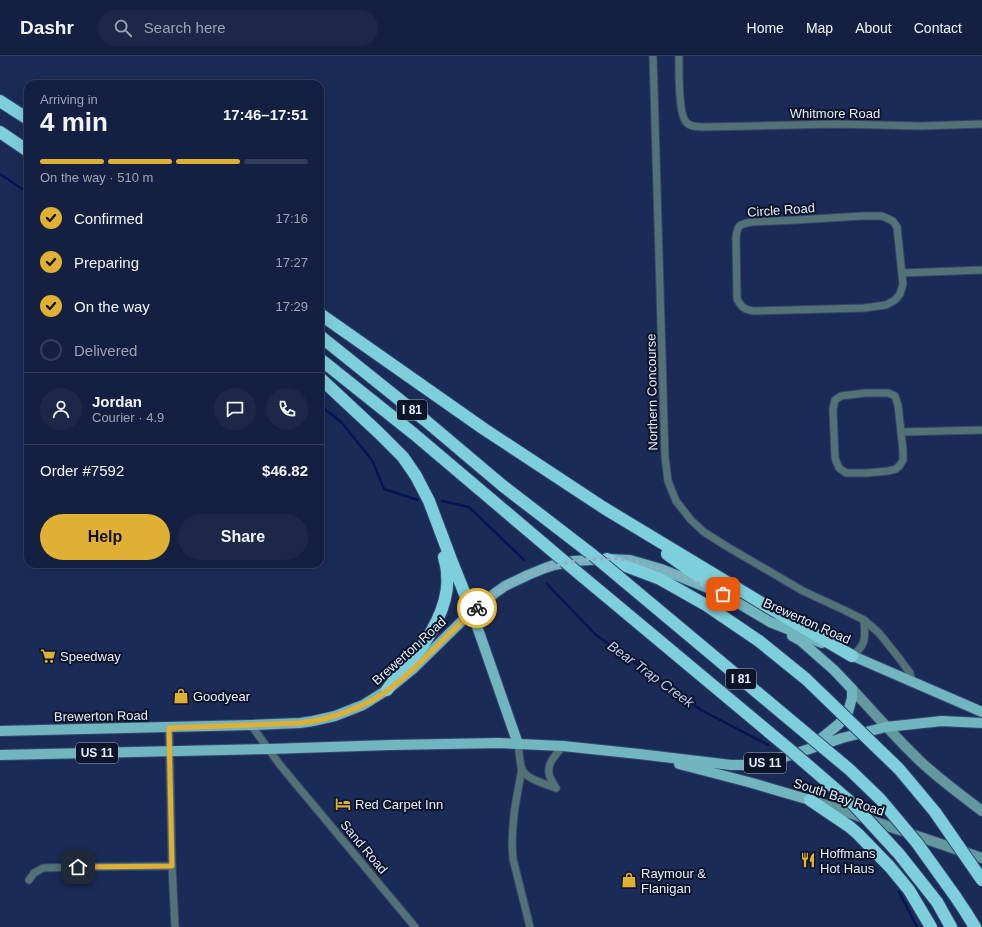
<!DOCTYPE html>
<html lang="en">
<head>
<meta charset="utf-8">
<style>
  :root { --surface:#142041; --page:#1d2848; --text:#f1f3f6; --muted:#9da3b1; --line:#333e5a; --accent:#dfb034 }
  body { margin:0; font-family:Arial,sans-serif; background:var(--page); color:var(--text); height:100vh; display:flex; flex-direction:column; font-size:15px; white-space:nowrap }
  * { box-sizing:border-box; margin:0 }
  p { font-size:13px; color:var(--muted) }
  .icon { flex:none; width:22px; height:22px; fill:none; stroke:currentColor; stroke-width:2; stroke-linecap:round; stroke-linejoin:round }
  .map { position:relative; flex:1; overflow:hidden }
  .sheet { position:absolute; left:24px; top:24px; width:300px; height:488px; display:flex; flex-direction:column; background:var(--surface); border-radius:12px; box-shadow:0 4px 16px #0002,0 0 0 1px var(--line) }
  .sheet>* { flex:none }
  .pin { position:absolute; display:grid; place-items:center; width:34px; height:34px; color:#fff; margin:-17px; border-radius:8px; box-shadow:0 2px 6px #0006 }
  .courier { position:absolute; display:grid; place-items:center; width:40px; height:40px; margin:-20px; border:3px solid #dfb034; border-radius:50%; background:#fff; color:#222; box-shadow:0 1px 5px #0007 }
  .head em { font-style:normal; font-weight:700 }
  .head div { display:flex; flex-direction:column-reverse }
  .head { display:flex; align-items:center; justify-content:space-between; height:68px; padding:0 16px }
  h1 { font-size:26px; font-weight:700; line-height:30px }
  .bar { display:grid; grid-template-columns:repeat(4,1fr); gap:6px 4px; align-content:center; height:48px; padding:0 16px }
  .bar i { height:5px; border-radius:3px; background:var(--line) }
  .bar .current { background:var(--accent) }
  .bar p { grid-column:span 4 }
  .line { display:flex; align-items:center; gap:10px; padding:0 16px; border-top:1px solid var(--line) }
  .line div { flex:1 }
  .round { display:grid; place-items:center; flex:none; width:42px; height:42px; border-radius:21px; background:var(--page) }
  ol { padding:0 16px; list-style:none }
  li { display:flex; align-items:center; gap:12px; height:44px }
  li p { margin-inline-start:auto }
  li .icon { padding:4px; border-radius:50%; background:var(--accent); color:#111; stroke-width:4 }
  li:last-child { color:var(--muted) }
  li i { width:22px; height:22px; border:2px solid var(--line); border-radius:50% }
  .cta { display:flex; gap:8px; margin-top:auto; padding:8px 16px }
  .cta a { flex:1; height:46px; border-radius:24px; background:var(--accent); color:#111; font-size:16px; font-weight:700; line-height:46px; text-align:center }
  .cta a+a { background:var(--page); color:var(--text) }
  header { display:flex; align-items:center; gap:24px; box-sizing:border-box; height:56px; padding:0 20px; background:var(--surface); border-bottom:1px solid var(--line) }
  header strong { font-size:19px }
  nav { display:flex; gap:22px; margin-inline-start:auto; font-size:14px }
  .search { width:280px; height:36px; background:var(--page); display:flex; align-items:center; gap:10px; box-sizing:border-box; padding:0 14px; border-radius:22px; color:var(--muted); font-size:15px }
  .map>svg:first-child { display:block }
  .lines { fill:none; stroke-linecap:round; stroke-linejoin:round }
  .stream { stroke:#071453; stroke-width:2.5 }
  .minor-casing { stroke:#37466e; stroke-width:9 }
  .secondary-casing { stroke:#37466e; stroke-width:12 }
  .primary-casing { stroke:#37466e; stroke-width:12 }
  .motorway-casing { stroke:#37466e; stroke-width:14 }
  .minor { stroke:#527276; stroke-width:7 }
  .secondary { stroke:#64989f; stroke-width:10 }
  .primary { stroke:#71b5be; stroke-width:10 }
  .motorway { stroke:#7dd0db; stroke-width:12 }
  .motorway-bridge-casing { stroke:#37466e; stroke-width:14; stroke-linecap:butt }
  .motorway-bridge { stroke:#7dd0db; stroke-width:12 }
  .done { stroke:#9ea8c3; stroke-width:4; stroke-dasharray:0 7.2 }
  .route { stroke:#dfb034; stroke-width:5 }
  .labels { text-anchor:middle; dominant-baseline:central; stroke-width:4; stroke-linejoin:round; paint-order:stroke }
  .shield { fill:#0d1529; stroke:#a4abbd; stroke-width:1 }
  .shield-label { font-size:12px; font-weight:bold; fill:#e4ebfd }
  .street-label { font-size:13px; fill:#e4ebfd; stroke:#0d1529 }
  .poi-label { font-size:13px; fill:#e4ebfd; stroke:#0d1529; text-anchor:start }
  .water-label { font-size:14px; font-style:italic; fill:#b9caf1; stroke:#0d1529 }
</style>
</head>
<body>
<header>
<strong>Dashr</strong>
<div class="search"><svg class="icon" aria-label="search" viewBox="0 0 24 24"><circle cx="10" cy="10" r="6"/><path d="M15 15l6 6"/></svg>Search here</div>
<nav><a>Home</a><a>Map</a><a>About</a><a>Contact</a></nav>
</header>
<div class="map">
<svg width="982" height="871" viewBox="0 0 982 871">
  <rect width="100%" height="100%" fill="#1b2b57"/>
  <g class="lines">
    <!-- stream -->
    <g class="stream">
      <polyline points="0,118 28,137"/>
      <polyline points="320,349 342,367 372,404 384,433 418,444"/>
      <polyline points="442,445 469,451 524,504"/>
      <polyline points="547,528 596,579 701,654 768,689"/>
      <polyline points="899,836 917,871"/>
    </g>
    <!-- minor casing -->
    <g class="minor-casing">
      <g id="minor">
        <polyline points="653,0 665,401 668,425 676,445 691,464 704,476 726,490 803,535 844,554 864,564 879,577 899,602 910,617 912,626"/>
        <path d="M 679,0 C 679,13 678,57 686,66 C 690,71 698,71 704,71 L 836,68 L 920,70 L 982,68"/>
        <path d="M 862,160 L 882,160 L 893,165 L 897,171 L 903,228 L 900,238 L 895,244 L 886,249 L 864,252 L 753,255 C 744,253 742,252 737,243 L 736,182 C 737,169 740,168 752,166 L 796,164 Z"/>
        <polyline points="902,217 982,214"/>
        <polygon points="865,337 888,337 895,340 898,349 901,376 903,395 903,404 900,409 896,413 888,415 867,417 846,417 839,412 835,402 833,353 835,344 841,340"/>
        <polyline points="901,376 982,374"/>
        <path d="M 852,600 C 867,588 865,582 864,564"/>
        <polyline points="251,669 280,709 415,871"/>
        <polyline points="169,671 172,810 175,871"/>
        <path d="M 518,688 C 519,694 520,709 522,714 C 528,724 546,728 556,732"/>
        <path d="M 522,713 C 516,743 510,773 513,803 L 530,871"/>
        <path d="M 556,732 C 554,728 551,724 550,721 C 545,708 556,699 563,690"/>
        <polyline points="29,824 34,817 43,812 77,811 172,810"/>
      </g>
    </g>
    <!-- secondary casing -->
    <g class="secondary-casing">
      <g id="secondary">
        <path d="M 852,633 C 874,657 896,682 920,705 C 939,723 961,739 982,755"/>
        <polyline points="820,747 982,802"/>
      </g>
    </g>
    <!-- primary casing -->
    <g class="primary-casing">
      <g id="primary">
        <polyline points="472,556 518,688"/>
        <polyline points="792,580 801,585 834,614 852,633 852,642 848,656 839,668 813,689"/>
        <polyline points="846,597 982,656"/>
        <polyline points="0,675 251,669 300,667 313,665 335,660 363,649 387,634 414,612 462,565 495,537 505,530 528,519 545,512 554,509 574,505 607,503 630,504 661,513 723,538 770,566 822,587"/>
        <polyline points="0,699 269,693 390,689 499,687 563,690 639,698 731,709 753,709 766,706 791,699 842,682 886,671 942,665 982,667"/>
        <polyline points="679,708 752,727 810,744"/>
      </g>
    </g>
    <!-- motorway casing -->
    <g class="motorway-casing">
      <g id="motorway">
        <polyline points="0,45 28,63"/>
        <polyline points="0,76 28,95"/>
        <polyline points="320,258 484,373 604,452 770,552 852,600"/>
        <polyline points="320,280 426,365 503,430"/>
        <polyline points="320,303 414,378 492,444"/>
        <polyline points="320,322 379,377 403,401 416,420 429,445 452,506 472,556"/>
        <polyline points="667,498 723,538"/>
        <polyline points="607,503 660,523 706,549 759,585"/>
        <path d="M 387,634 C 396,620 408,609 418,596 C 434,574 450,544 447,517 C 447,512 445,506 444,501"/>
        <polyline points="810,744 850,771 858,778 890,811 909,834 931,871"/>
        <polyline points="955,840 965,855 975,871"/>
        <polyline points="937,846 951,871"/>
      </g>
    </g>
    <!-- minor -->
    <use href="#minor" class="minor"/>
    <!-- secondary -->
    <use href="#secondary" class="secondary"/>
    <!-- primary -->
    <use href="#primary" class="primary"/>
    <!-- motorway -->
    <use href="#motorway" class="motorway"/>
    <!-- motorway-bridge casing -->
    <g class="motorway-bridge-casing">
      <g id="motorway-bridge">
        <polyline points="503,430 594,500 850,714 880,743 917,787 955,840"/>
        <polyline points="492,444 577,516 788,692 854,749 899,798 937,846"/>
        <polyline points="759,585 806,623 899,713 935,756 982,824"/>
      </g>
    </g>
    <!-- motorway-bridge -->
    <use href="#motorway-bridge" class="motorway-bridge"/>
  </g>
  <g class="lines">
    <!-- done -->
    <path class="done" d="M 477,552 C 483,547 489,541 496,537 C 531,511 586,498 629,504 C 635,505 641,507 646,509 C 673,516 698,527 723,538"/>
    <!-- route -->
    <path class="route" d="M 78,811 L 172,810 L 169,672 L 300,667 C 326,664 353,655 376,642 C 413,619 443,581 477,552"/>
  </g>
  <!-- icons -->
  <defs>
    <g id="supermarket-bare" transform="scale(1.2)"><path d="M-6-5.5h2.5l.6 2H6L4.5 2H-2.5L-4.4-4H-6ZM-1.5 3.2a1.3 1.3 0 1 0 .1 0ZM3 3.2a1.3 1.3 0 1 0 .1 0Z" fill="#dfb034" stroke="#0d1529" stroke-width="2.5" paint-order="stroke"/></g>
    <g id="shop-bare" transform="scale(1.2)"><path d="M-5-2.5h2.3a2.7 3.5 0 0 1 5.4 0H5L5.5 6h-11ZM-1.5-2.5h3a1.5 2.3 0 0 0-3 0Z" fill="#dfb034" stroke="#0d1529" stroke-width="2.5" paint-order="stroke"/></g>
    <g id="hotel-bare" transform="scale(1.2)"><path d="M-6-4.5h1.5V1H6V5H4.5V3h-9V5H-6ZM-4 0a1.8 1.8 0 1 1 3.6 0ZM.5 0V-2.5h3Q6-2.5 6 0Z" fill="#dfb034" stroke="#0d1529" stroke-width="2.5" paint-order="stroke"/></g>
    <g id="restaurant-bare" transform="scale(1.2)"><path d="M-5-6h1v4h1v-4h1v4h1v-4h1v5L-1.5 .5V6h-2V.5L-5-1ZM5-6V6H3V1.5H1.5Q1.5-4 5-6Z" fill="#dfb034" stroke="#0d1529" stroke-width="2.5" paint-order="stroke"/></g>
  </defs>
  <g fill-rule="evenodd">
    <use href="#supermarket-bare" x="48" y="600"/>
    <use href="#shop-bare" x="181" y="640"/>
    <use href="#hotel-bare" x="343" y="748"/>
    <use href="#restaurant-bare" x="808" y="804"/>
    <use href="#shop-bare" x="629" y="824"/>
  </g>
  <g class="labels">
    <!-- shield labels -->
    <g class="shield">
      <rect x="397" y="344" width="30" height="20" rx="3"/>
      <rect x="726" y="613" width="30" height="20" rx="3"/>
      <rect x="76" y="687" width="42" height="20" rx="3"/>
      <rect x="744" y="697" width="42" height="20" rx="3"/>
    </g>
    <g class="shield-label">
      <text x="412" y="354">I 81</text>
      <text x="741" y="623">I 81</text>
      <text x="97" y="697">US 11</text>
      <text x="765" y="707">US 11</text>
    </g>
    <!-- street labels -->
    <g class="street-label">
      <text x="835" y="57">Whitmore Road</text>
      <text transform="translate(781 154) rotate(-4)">Circle Road</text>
      <text transform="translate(652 336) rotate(-91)">Northern Concourse</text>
      <text transform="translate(807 565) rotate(24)">Brewerton Road</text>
      <text transform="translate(409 595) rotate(-42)">Brewerton Road</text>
      <text transform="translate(101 660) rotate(-1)">Brewerton Road</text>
      <text transform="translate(839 741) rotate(18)">South Bay Road</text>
      <text transform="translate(364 791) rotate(50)">Sand Road</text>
    </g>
    <!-- poi labels -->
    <g class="poi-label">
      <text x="60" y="600">Speedway</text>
      <text x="193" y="640">Goodyear</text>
      <text x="355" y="748">Red Carpet Inn</text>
      <text x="820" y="797">Hoffmans<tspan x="820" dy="15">Hot Haus</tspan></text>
      <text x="641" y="817">Raymour &amp;<tspan x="641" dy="15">Flanigan</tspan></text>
    </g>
    <!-- water labels -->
    <g class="water-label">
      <text transform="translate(651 618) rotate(36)">Bear Trap Creek</text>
    </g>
  </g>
</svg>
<div class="pin" style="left:723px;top:538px;background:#ea580c"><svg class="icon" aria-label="bag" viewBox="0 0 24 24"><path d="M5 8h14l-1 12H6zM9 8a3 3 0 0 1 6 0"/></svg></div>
<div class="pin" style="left:78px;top:811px;background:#1f2937"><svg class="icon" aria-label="home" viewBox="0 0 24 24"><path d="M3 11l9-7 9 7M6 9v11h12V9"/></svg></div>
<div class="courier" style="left:477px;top:552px"><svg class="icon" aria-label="bike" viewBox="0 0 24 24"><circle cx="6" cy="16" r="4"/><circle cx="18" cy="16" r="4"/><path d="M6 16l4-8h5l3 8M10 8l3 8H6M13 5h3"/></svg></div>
<section class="sheet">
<div class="head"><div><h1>4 min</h1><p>Arriving in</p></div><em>17:46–17:51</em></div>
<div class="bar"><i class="current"></i><i class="current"></i><i class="current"></i><i></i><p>On the way · 510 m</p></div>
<ol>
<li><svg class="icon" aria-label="check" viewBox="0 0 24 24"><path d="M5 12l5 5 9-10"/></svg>Confirmed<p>17:16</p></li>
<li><svg class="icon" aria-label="check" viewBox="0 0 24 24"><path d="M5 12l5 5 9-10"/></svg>Preparing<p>17:27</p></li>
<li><svg class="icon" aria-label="check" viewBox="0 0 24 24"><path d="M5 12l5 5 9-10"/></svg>On the way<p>17:29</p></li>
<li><i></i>Delivered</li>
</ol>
<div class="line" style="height:72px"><a class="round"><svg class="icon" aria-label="person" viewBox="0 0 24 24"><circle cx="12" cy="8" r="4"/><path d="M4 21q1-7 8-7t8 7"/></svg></a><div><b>Jordan</b><p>Courier · 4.9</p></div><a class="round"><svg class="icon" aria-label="chat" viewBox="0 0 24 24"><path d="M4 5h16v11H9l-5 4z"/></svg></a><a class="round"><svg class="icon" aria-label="phone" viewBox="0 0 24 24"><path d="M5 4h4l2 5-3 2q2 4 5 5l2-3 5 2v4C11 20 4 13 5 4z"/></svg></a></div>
<div class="line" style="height:52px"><div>Order #7592</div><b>$46.82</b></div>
<div class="cta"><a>Help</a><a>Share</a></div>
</section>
</div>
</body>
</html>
